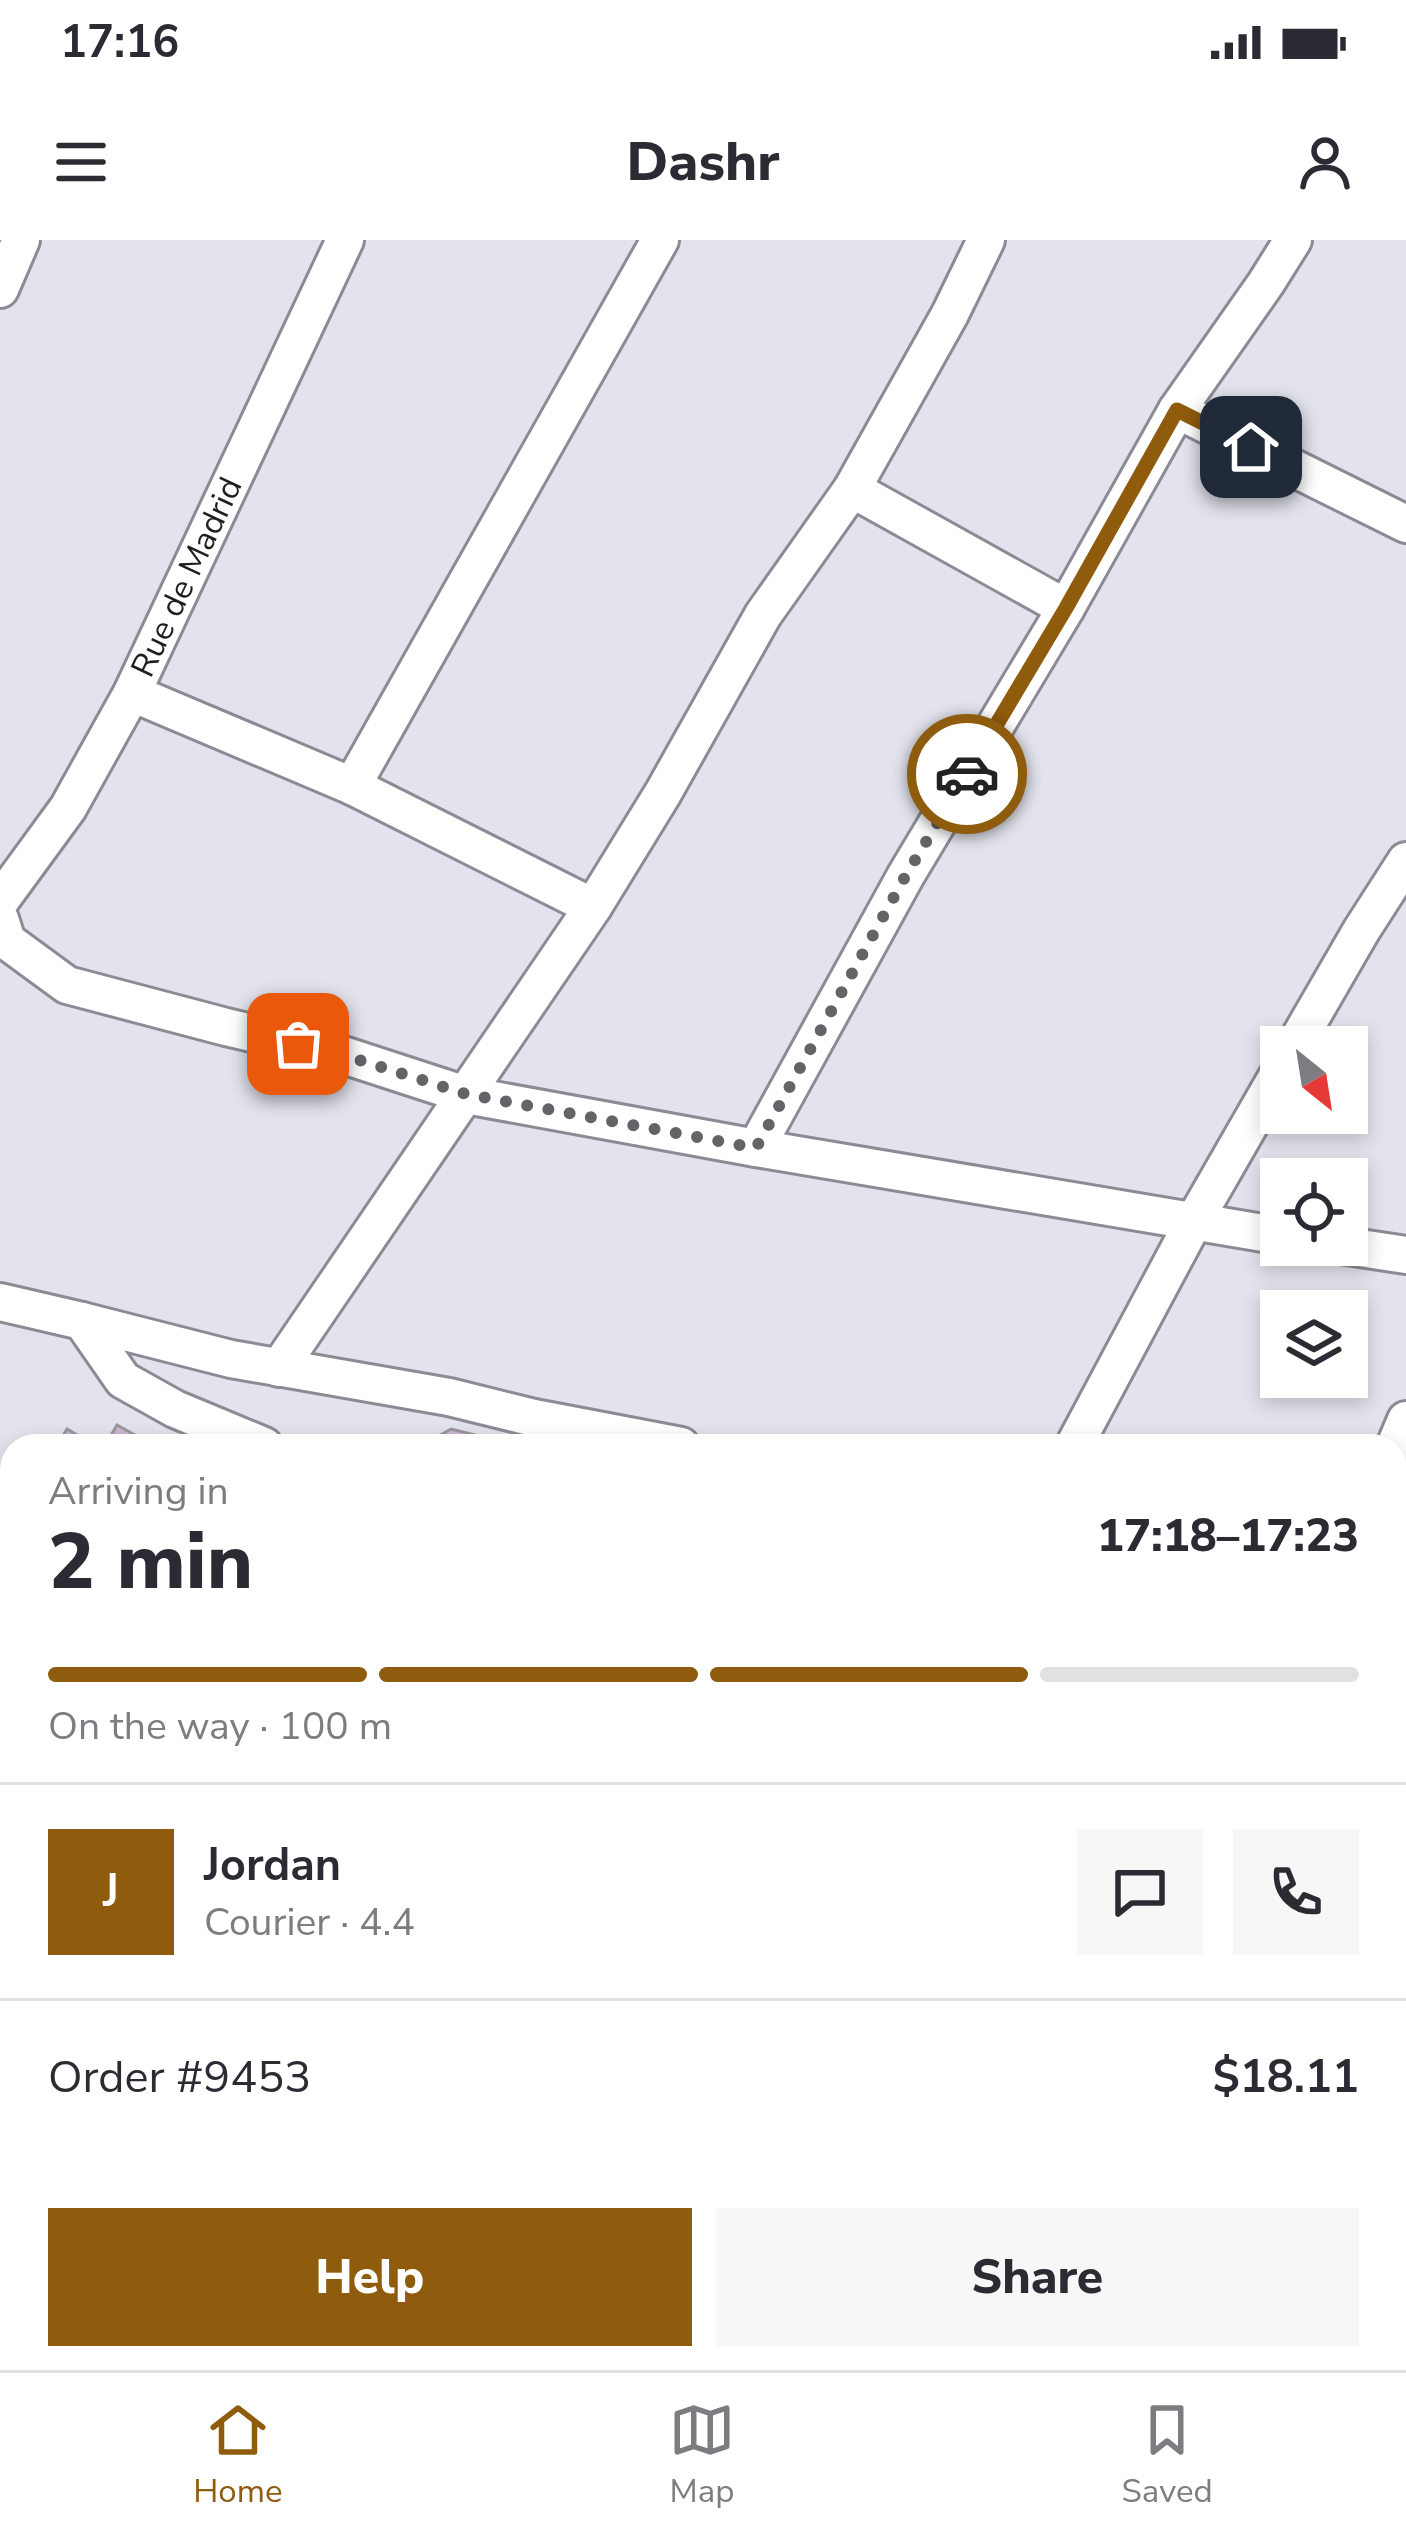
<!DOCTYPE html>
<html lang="en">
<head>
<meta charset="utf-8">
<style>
  :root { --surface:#fff; --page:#f7f7f7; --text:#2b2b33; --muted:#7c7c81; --line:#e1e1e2; --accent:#8f5b0c }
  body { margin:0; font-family:"Nunito Sans",sans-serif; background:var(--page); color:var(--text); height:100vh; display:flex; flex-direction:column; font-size:45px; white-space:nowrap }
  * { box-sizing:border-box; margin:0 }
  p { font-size:39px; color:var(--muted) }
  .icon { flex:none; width:66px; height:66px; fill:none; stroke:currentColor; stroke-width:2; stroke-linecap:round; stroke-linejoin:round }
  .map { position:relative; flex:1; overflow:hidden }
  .drawer { position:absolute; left:0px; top:1194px; width:1407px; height:936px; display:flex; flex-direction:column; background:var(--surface); border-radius:36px 36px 0 0; box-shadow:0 6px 18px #0003 }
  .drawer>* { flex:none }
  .needle { width:78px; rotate:150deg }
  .fabs { position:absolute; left:1260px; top:786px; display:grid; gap:24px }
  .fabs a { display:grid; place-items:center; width:108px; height:108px; border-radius:0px; background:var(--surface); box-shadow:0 6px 18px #0003; font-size:60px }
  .pin { position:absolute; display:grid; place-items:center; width:102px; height:102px; color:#fff; margin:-51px; border-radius:24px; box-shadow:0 6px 18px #0006 }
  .courier { position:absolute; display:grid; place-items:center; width:120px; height:120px; margin:-60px; border:9px solid #8f5b0c; border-radius:50%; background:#fff; color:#222; box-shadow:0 3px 15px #0007 }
  .head em { font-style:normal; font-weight:800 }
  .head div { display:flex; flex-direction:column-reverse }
  .head { display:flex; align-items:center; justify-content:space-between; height:204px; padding:0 48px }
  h1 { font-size:78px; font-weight:800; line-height:90px }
  .bar { display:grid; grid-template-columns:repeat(4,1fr); gap:18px 12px; align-content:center; height:144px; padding:0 48px }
  .bar i { height:15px; border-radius:9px; background:var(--line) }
  .bar .active { background:var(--accent) }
  .bar p { grid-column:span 4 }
  .line { display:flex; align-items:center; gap:30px; padding:0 48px; border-top:3px solid var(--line) }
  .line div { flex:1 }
  .round { display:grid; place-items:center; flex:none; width:126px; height:126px; border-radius:0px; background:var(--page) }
  .cta { display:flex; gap:24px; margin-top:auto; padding:24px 48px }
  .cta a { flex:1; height:138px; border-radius:0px; background:var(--accent); color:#fff; font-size:48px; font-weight:800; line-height:138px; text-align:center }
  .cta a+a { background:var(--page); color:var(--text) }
  .status { display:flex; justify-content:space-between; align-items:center; height:84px; padding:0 60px; background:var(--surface); direction:ltr }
  .status svg { height:33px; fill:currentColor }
  header { display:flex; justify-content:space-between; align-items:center; height:156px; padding:0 48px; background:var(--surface); font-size:54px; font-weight:800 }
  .tabs { display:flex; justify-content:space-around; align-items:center; height:168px; border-top:3px solid var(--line); background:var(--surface); font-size:33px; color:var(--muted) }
  .tabs a { display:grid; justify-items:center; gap:6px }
  .tabs .active { color:var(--accent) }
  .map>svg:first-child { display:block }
  .building { fill:#cbb7d5; stroke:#9c969e; stroke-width:3 }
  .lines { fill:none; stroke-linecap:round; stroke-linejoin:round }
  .minor-casing { stroke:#8a8b94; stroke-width:42 }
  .minor { stroke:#fff; stroke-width:36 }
  .done { stroke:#636368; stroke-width:12; stroke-dasharray:0 21.6 }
  .route { stroke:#8f5b0c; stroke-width:15 }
  .labels { text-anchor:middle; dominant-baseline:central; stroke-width:9; stroke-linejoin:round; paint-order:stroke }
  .street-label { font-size:33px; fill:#1e1e21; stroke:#e3e3ed }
</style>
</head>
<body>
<div class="status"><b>17:16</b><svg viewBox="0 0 49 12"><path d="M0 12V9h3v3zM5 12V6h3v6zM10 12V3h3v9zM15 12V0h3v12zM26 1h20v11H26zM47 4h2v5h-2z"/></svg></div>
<header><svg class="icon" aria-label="menu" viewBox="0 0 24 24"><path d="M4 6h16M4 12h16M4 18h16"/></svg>Dashr<svg class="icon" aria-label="person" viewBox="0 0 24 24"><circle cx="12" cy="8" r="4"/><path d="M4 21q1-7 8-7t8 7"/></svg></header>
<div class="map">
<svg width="1406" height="2130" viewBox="0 0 1406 2130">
  <rect width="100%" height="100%" fill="#e3e3ed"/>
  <!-- building -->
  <g class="building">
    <polygon points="117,1185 153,1205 105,1206"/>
    <polygon points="67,1189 96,1206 57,1206"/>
    <polygon points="451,1189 519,1206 427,1206 428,1202"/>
    <polygon points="1395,1433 1406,1439 1406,1491 1399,1505 1395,1503"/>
    <polygon points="0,1588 12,1596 12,1663 0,1655"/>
    <polygon points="0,1694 12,1698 12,1764 0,1760"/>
  </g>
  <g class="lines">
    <!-- minor casing -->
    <g class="minor-casing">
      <g id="minor">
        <polyline points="0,49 21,0"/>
        <polyline points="1177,170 1406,284"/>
        <polyline points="852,249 1066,368"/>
        <polyline points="132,453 352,546 593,667"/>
        <polyline points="352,546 660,0"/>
        <path id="s1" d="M 0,661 L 68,568 L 132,453 L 345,0"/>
        <polyline points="0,679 7,701 67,745 226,787 334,812 466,855 756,908 1281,996"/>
        <polyline points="1294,807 1361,691 1406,621"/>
        <polyline points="756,908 906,635 1066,368 1177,170 1266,43 1293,0"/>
        <polyline points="1340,1005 1406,1015"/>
        <polyline points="0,1062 82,1081 123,1140 175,1169 264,1206"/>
        <polyline points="82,1081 231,1119 449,1157 534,1178 681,1206"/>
        <polyline points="279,1128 593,667 663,553 763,375 852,249 950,74 986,0"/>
        <polyline points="1074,1206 1193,983 1281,830"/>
        <polyline points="1395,1206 1406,1180"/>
        <polyline points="1395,1362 1406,1365"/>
        <polyline points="0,1529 12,1538"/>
        <polyline points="0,1811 12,1815"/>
        <polyline points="1395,1903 1406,1910"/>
        <polyline points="665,2130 670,2118"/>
        <polyline points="1018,2130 1023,2118"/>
      </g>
    </g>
    <!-- minor -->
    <use href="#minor" class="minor"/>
  </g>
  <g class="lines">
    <!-- done -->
    <polyline class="done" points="298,804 334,812 466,854 756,908 906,635 967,534"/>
    <!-- route -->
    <polyline class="route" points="967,534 1066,368 1177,170 1251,207"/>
  </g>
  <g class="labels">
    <!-- street labels -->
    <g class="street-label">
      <text stroke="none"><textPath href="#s1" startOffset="375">Rue de Madrid</textPath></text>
    </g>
  </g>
</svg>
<div class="fabs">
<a><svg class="needle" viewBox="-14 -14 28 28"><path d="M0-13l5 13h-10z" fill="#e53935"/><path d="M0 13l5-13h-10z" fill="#7c7c81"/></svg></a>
<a><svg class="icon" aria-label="locate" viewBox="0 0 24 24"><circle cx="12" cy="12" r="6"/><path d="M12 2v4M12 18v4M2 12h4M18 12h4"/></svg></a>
<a><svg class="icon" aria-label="layers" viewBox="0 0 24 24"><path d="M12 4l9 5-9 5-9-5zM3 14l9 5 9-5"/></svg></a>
</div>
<div class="pin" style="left:298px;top:804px;background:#ea580c"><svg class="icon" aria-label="bag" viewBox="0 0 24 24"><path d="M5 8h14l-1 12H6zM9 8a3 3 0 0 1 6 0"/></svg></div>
<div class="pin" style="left:1251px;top:207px;background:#1f2937"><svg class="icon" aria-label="home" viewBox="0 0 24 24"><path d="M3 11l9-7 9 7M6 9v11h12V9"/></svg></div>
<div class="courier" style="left:967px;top:534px"><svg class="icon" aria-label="car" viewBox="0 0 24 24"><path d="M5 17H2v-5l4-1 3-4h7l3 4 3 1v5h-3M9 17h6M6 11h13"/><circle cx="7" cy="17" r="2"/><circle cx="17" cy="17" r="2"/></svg></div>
<section class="drawer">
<div class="head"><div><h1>2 min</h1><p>Arriving in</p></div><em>17:18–17:23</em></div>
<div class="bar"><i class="active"></i><i class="active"></i><i class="active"></i><i></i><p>On the way · 100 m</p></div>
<div class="line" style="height:216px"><b class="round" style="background:var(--accent);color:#fff">J</b><div><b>Jordan</b><p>Courier · 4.4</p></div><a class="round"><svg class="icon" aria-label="chat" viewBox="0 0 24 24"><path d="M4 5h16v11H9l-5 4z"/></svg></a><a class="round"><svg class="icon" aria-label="phone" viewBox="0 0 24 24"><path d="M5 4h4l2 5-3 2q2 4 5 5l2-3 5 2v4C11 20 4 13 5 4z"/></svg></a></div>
<div class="line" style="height:156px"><div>Order #9453</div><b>$18.11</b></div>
<div class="cta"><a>Help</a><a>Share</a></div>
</section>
</div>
<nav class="tabs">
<a class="active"><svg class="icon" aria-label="home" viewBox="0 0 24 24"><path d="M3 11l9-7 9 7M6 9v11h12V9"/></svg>Home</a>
<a><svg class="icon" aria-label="map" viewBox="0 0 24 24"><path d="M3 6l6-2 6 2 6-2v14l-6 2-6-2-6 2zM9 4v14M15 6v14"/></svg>Map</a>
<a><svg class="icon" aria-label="saved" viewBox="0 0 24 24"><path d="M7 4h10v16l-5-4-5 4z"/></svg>Saved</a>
</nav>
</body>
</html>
